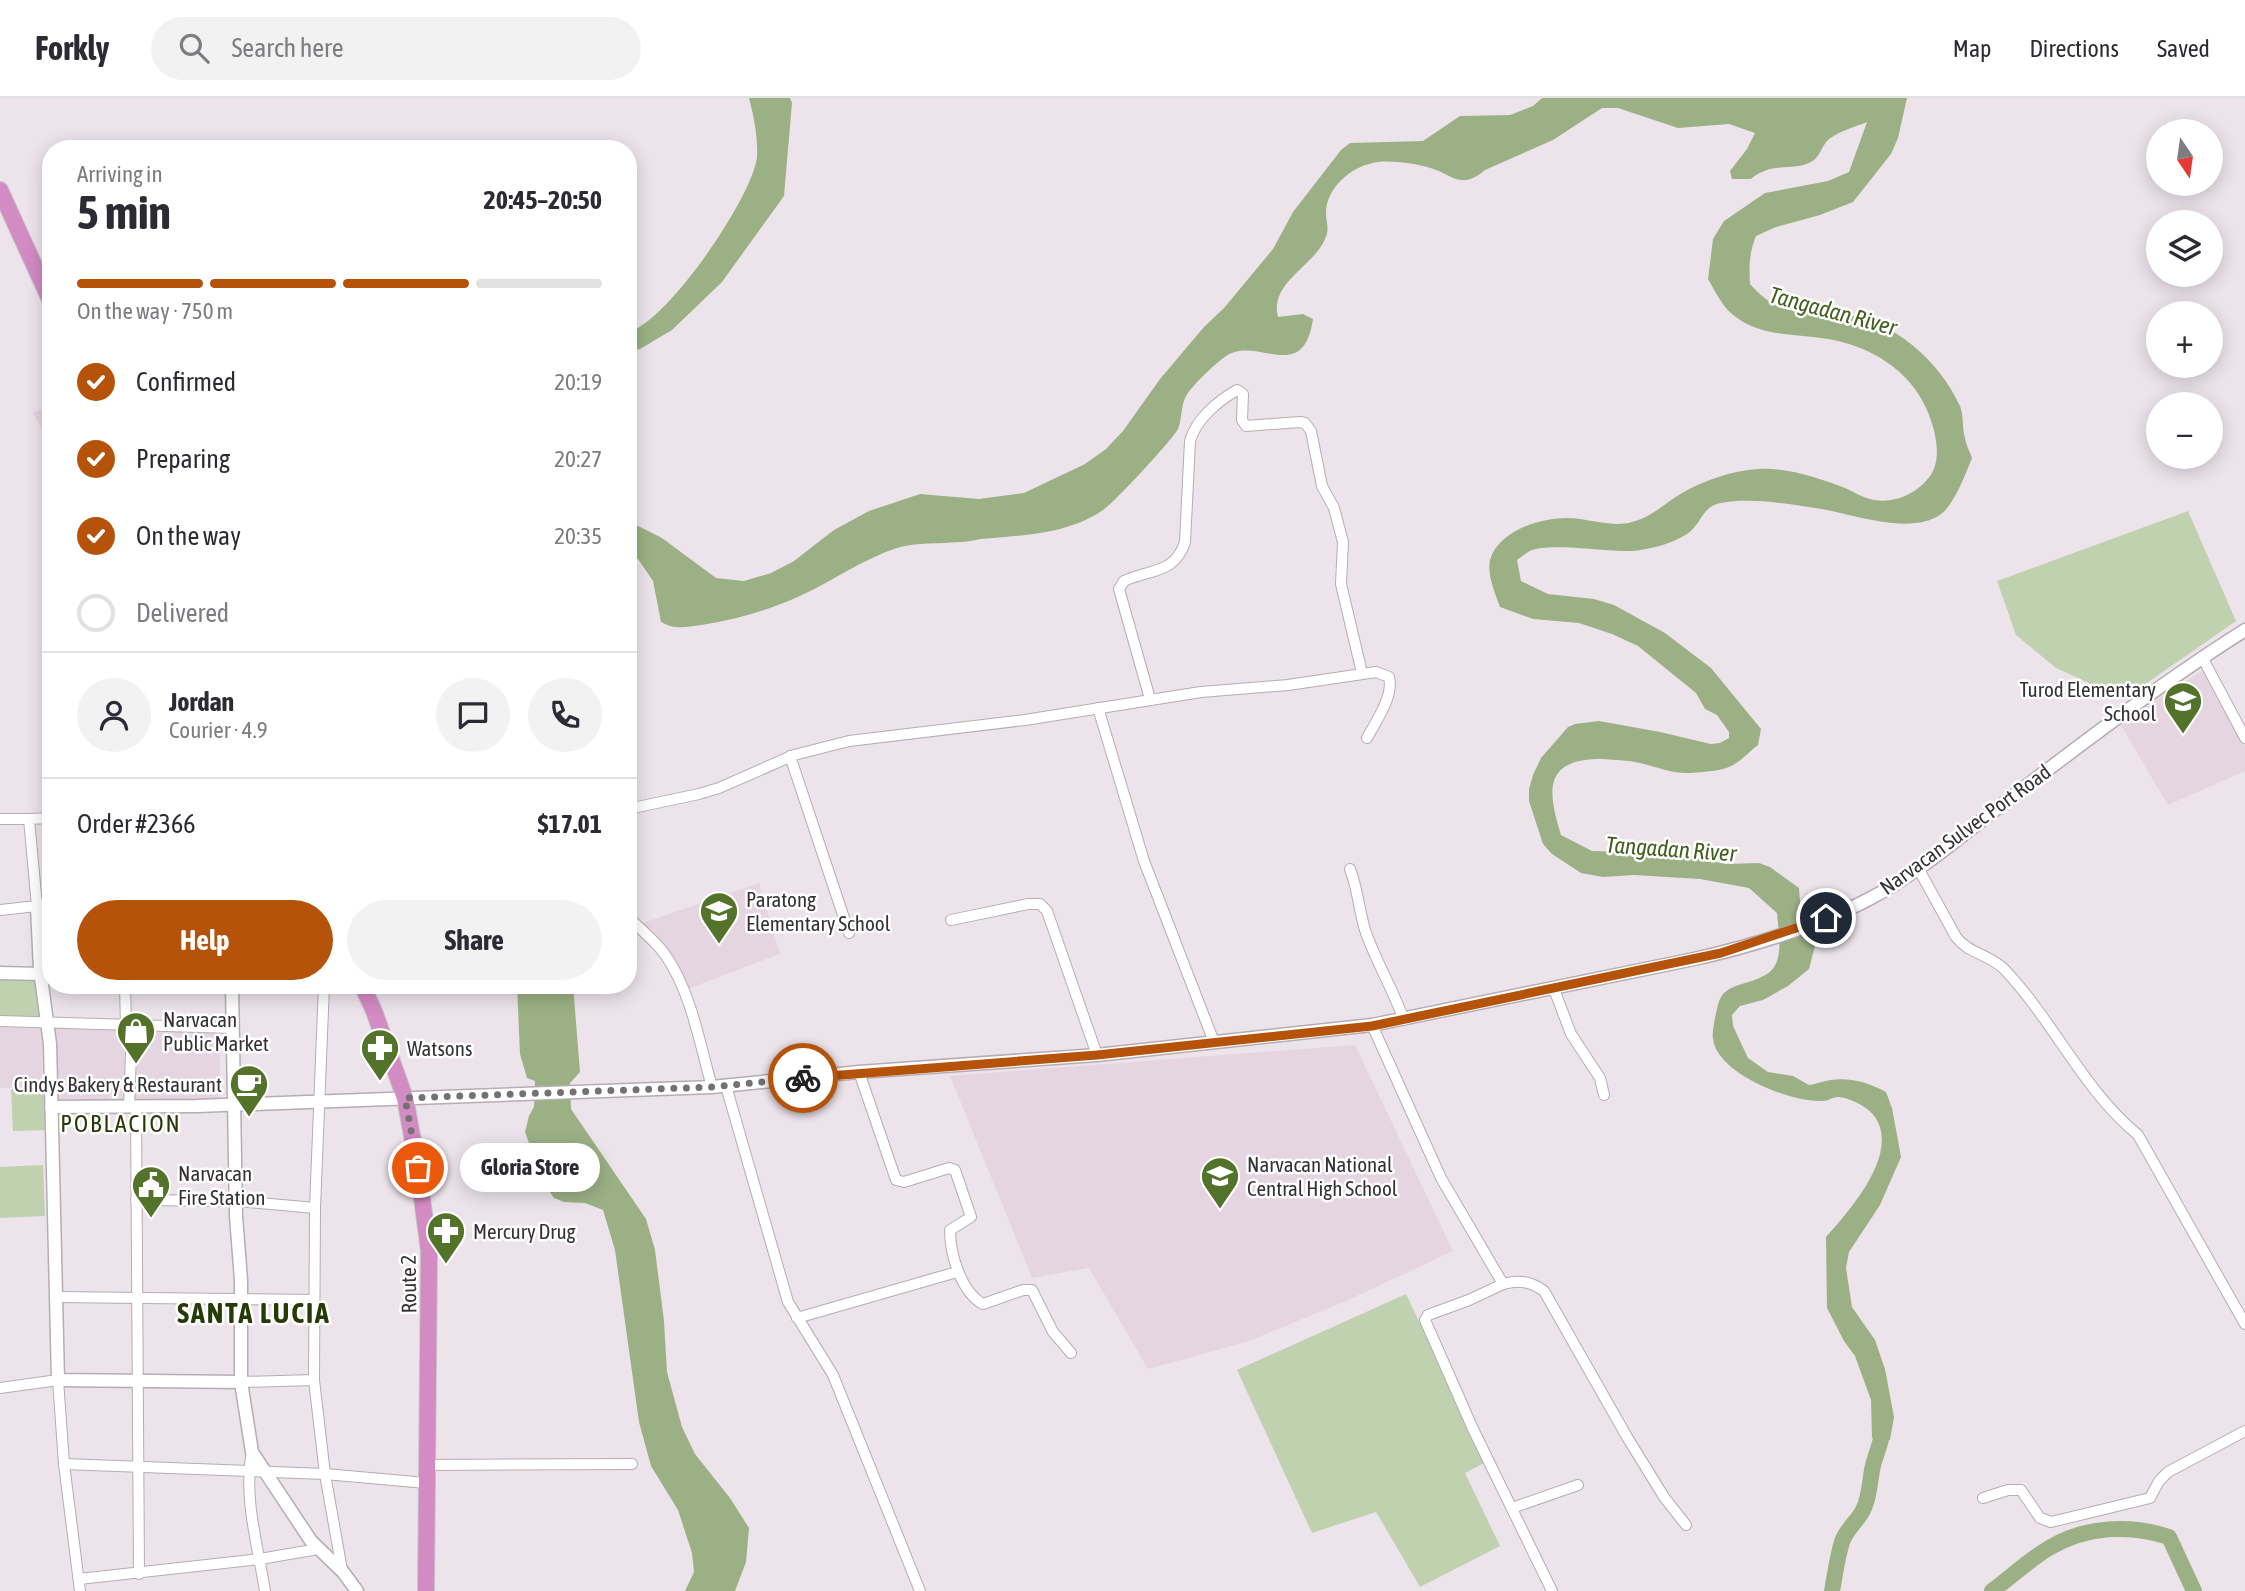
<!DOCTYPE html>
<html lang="en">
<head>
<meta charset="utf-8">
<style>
  :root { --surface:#fff; --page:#f2f2f3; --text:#2b2b33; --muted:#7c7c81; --line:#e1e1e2; --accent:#b45309 }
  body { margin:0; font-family:"Asap Condensed",sans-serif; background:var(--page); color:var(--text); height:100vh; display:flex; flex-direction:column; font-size:26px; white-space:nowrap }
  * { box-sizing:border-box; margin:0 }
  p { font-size:23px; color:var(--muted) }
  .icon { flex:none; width:38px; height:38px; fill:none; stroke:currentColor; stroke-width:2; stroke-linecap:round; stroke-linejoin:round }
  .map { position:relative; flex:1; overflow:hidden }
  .side { position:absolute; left:42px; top:42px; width:595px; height:854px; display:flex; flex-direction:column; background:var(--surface); border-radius:28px; box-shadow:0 4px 18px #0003 }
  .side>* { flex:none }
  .needle { width:46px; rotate:167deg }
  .controls { position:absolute; left:2146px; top:21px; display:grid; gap:14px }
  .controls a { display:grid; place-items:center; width:77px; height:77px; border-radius:50%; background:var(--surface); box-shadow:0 4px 18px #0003; font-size:35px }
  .pin { position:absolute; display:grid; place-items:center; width:60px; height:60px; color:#fff; margin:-30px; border:4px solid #fff; border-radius:50%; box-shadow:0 2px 7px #0007 }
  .courier { position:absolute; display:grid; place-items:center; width:70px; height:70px; margin:-35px; border:5px solid #b45309; border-radius:50%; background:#fff; color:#222; box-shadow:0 2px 9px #0007 }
  .bubble { position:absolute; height:49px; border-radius:24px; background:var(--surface); box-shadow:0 4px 18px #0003; font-size:23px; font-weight:700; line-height:49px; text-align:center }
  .head em { font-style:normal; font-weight:700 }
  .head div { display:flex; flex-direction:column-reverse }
  .head { display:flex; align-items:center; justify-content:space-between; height:119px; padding:0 35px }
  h1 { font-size:46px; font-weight:700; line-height:52px }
  .bar { display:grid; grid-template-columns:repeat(4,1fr); gap:10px 7px; align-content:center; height:84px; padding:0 35px }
  .bar i { height:9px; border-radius:5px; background:var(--line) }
  .bar .active { background:var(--accent) }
  .bar p { grid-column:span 4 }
  .line { display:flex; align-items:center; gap:18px; padding:0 35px; border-top:2px solid var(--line) }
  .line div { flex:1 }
  .round { display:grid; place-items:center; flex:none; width:74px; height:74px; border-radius:37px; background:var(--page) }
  ol { padding:0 35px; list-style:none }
  li { display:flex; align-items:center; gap:21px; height:77px }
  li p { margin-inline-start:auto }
  li .icon { padding:7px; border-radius:50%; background:var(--accent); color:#fff; stroke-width:4 }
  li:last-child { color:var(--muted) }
  li i { width:38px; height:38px; border:4px solid var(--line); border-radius:50% }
  .button { display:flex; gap:14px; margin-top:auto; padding:14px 35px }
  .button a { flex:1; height:80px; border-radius:42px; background:var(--accent); color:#fff; font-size:28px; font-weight:700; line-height:80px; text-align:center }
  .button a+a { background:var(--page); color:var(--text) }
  header { display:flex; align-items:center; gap:42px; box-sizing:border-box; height:98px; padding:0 35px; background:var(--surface); border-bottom:2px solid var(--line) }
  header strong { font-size:33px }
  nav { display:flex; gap:38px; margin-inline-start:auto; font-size:24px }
  .search { width:490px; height:63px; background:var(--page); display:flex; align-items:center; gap:18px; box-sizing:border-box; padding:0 24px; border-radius:38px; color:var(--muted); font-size:26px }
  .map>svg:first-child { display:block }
  .built { fill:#e5d5e0 }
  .green { fill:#c0d1b0 }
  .water { fill:#9bb185 }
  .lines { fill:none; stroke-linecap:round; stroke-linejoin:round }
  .river { stroke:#9bb185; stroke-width:16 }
  .minor-casing { stroke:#b5adb3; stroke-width:12 }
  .tertiary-casing { stroke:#b5adb3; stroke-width:15 }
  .trunk-casing { stroke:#c6c5c6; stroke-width:18 }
  .minor { stroke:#fff; stroke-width:10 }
  .tertiary { stroke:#fff; stroke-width:12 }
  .trunk { stroke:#d28bc3; stroke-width:16 }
  .done { stroke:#757074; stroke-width:7; stroke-dasharray:0 12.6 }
  .route { stroke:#b45309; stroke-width:9 }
  .labels { text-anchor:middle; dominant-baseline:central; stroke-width:5; stroke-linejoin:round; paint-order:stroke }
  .poi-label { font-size:21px; fill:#353134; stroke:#fff; text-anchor:start }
  .street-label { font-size:21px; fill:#353134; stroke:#fff }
  .water-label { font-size:23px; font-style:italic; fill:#435f1f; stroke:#fff }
  .quarter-label { font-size:24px; letter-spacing:2px; fill:#253b06; stroke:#fff }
  .district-label { font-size:28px; font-weight:bold; letter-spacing:2px; fill:#253b06; stroke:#fff }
</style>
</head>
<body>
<header>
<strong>Forkly</strong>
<div class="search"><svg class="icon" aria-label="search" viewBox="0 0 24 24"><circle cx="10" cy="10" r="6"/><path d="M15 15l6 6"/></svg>Search here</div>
<nav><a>Map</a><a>Directions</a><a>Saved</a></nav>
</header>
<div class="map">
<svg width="2245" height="1493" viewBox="0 0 2245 1493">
  <rect width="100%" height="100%" fill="#ede4eb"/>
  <!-- built -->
  <g class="built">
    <polygon points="51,308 51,348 33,315"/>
    <polygon points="2203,572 2245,649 2245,673 2168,707 2120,626"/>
    <polygon points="759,785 780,856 685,892 675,869 656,838 640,826"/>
    <polygon points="0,929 43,930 42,989 0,990"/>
    <polygon points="53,930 220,932 220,1005 53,1001"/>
    <polygon points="1355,947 1453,1153 1344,1204 1246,1244 1148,1271 1089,1170 1032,1180 950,978"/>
  </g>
  <!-- green -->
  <g class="green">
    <polygon points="2188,413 2236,523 2124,601 2056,570 2016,537 1997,483"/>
    <polygon points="0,878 39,879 44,922 0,920"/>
    <polygon points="11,991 45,992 46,1032 13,1033"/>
    <polygon points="43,1067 45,1118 0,1120 0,1069"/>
    <polygon points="1406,1196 1486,1364 1465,1375 1500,1448 1420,1489 1376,1414 1312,1435 1237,1272"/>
  </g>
  <!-- water -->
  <g class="water">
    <path d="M 749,0 L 790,0 L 792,5 L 784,98 L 722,184 L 672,232 L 640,251 L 628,253 L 628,234 C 667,225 753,98 757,59 C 758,39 754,19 749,0 Z"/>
    <path d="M 1542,0 L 1907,0 L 1898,40 L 1891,56 L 1853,104 L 1820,117 L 1776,129 L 1756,138 C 1749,155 1749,169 1750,186 C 1782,222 1801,211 1842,216 C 1893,222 1939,262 1960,308 C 1964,318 1962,330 1965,340 C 1966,347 1970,354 1972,360 C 1966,375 1954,407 1941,416 C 1913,437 1857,418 1827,412 C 1795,407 1752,399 1721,405 C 1702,408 1701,427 1687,436 C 1672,446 1648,452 1631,453 C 1608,454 1547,444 1530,453 C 1526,455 1521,459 1517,462 L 1521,483 L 1548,496 L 1594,501 L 1614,507 L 1665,535 L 1711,570 L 1761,631 L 1758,647 C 1750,653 1742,662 1733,667 C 1723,673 1703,674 1691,675 C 1674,676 1660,670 1644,666 C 1630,662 1616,662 1601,661 C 1544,661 1547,692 1561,737 L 1592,753 L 1674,755 L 1726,766 L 1759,765 L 1770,769 L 1799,790 L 1801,817 L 1816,844 L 1809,871 L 1788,888 L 1763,902 L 1740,908 L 1732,917 L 1733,928 L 1748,960 L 1768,974 L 1793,978 L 1809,987 C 1816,986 1824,983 1831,982 C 1850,979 1870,985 1886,994 L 1892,1010 L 1901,1059 L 1880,1107 L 1849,1154 L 1846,1170 L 1852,1209 L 1875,1242 L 1885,1271 L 1894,1319 L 1890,1342 L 1872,1340 L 1871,1302 L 1855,1258 L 1844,1243 L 1827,1210 L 1826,1139 C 1850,1112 1900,1056 1875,1019 C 1868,1009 1851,1000 1838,999 C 1833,999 1828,1003 1823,1003 C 1792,1005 1717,976 1713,941 C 1712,935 1714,926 1715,920 C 1717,912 1718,901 1724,895 C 1738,882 1770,885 1777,863 C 1782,848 1778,830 1777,815 L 1749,790 L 1700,781 L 1634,777 L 1603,779 L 1581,775 L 1552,756 L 1543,746 L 1529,703 L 1529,691 L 1533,677 L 1541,660 L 1568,629 L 1575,626 L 1599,623 L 1660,634 L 1711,646 L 1720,645 L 1729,640 L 1729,634 L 1717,617 L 1705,611 L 1696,595 L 1638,548 L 1612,536 L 1579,525 L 1533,521 L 1500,509 C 1495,495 1487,477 1490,462 C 1499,430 1550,416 1580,421 C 1597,423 1614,429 1632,424 C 1652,419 1665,405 1682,395 C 1705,382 1731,373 1758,371 C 1786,369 1819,380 1845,390 C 1853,393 1861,399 1870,401 C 1893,407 1917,396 1930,378 C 1943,360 1935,331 1927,312 C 1910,272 1870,248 1828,241 C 1795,235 1760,240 1732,216 C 1722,208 1715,193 1708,181 L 1713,141 L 1724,123 L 1765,95 L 1828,83 L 1849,74 L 1867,24 C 1855,29 1836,34 1827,43 C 1822,49 1820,57 1814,62 C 1796,75 1773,62 1751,81 L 1732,81 L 1730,73 L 1747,51 L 1755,35 L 1729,26 L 1678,30 L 1618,10 L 1602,10 L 1553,42 L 1485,72 C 1478,78 1471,83 1461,82 C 1452,81 1445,75 1436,72 C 1421,66 1389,61 1373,65 C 1351,69 1326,90 1326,115 C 1326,125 1330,131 1325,141 C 1314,168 1269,185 1278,219 L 1303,216 L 1313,221 C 1303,288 1257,237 1226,258 C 1215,266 1191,288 1185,300 C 1181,309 1182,321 1178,331 C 1173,341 1114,405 1103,412 C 1067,437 1022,437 981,441 C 974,442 967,444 960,444 C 938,446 918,444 897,450 C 863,461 834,482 802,497 C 769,512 737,522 701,527 C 686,529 675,532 661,524 L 653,483 L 638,461 L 628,459 L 628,423 L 662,440 L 716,480 L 744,483 L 771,475 L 794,463 L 834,432 L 869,413 L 920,396 L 979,401 L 1024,395 L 1085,366 L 1106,351 L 1123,333 L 1160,281 L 1204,229 L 1224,210 L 1273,151 L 1293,114 L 1341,52 L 1350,45 L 1423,43 L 1460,18 L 1510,17 L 1533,8 Z"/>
    <polygon points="517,887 573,887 580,974 570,985 571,1011 646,1121 655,1152 664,1223 667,1274 682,1329 695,1356 730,1400 749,1430 746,1464 735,1493 685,1493 694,1474 692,1455 678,1412 651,1368 639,1324 615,1152 603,1112 585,1105 564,1104 554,1100 543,1084 525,1034 529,1018 534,1009 535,983 527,980 520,956"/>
  </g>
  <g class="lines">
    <!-- river -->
    <g class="river">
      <path d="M 1832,1493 C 1835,1477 1837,1460 1842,1444 C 1846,1431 1858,1423 1863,1412 C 1871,1397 1869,1380 1874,1364 C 1878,1349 1885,1338 1881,1321"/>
      <path d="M 1992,1493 C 2011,1479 2029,1462 2049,1450 C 2086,1428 2130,1426 2169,1439 L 2194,1493"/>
    </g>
    <!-- minor casing -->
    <g class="minor-casing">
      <g id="minor">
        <polyline points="2202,559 2245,640"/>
        <path d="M 1150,601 L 1119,491 L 1124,483 C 1150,471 1175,476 1185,444 L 1190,343 C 1196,321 1218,303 1237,292 L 1243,296 L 1242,322 L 1246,328 L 1300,324 L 1305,325 L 1311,333 L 1322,388 L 1334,410 L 1343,444 L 1341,486 L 1362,575"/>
        <polyline points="1098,610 1144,763 1214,944"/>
        <polyline points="790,658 849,835"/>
        <path d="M 628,711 L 699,696 L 719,690 L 794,657 L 849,643 L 1025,622 L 1201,594 L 1288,587 L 1376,574 L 1389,579 C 1394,598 1376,623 1367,640"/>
        <polyline points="0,721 29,721"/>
        <path d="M 1918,770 L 1956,839 C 1969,856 1989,856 2004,871 C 2053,922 2083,992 2138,1037 L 2245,1226"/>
        <path d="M 1350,771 C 1358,791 1359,814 1366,835 C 1377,865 1393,892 1404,922"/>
        <polyline points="0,812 37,808 29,721 51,720"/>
        <path d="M 628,818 C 641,833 658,844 668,861 C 692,898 700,947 712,989"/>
        <polyline points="951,822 1028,806 1040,806 1047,813 1097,957"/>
        <polyline points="125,887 126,927"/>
        <polyline points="324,887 315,1110 314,1282 325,1376 342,1472"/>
        <polyline points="1554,891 1571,936 1600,980 1604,997"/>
        <polyline points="0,923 232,930"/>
        <polyline points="1372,927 1441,1080 1503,1186 1469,1202 1428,1217 1425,1222 1473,1331 1552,1493"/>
        <path d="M 859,974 L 896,1082 L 904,1084 L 949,1070 L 955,1072 L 971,1119 L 950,1132 C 950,1156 961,1194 983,1206 L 1023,1192 L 1032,1192 L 1053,1234 L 1071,1255"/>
        <polyline points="726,988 788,1204 833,1277 920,1493"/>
        <polyline points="129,1009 132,928"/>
        <polyline points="136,1009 139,1476"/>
        <polyline points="136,1102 236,1103 315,1110"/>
        <path d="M 1503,1186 C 1520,1182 1530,1183 1544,1193 L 1627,1339 L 1664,1399 L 1686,1427"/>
        <polyline points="55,1199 314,1202"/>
        <polyline points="797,1220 957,1174"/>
        <polyline points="241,1284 314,1282"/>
        <polyline points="0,1290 58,1282 64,1366 80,1493"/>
        <path d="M 252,1354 C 243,1399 258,1448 265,1493"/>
        <polyline points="64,1366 325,1376 426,1385"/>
        <polyline points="427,1367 632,1366"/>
        <polyline points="1983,1400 2008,1392 2021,1392 2040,1420 2051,1424 2150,1400 2159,1383 2168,1374 2245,1333"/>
        <polyline points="1512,1410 1578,1387"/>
        <polyline points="79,1481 260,1461 318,1451"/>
      </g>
    </g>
    <!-- tertiary casing -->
    <g class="tertiary-casing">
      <g id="tertiary">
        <polyline points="51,807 37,808 40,872 50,946 58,1282 241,1284"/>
        <polyline points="0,875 41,876"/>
        <polyline points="232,887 236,1118 241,1182 241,1284 252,1354 311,1443 343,1474 357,1493"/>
        <path d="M 51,1009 L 197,1008 L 712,989 L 859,974 L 1097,957 L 1372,927 L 1694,861 C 1749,849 1820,827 1869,801 C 1919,775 1963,736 2008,702 C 2085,643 2163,584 2245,532"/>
      </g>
    </g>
    <!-- trunk casing -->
    <g class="trunk-casing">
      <g id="trunk">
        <polyline points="0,92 51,204"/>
        <polyline points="362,887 374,913 405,1000 418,1070 429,1153 426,1493"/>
      </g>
    </g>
    <!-- minor -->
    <use href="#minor" class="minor"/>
    <!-- tertiary -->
    <use href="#tertiary" class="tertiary"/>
    <!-- trunk -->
    <use href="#trunk" class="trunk"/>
  </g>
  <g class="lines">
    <!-- done -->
    <polyline class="done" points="418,1070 405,1000 712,989 803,980"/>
    <!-- route -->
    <polyline class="route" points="803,980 1097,957 1372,928 1721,855 1826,820"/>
  </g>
  <!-- icons -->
  <defs>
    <g id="school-pin" transform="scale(2.0125)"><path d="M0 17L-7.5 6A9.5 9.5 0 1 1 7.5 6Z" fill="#53732a" stroke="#fff"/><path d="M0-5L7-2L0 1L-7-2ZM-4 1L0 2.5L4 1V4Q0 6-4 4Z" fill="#fff"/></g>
    <g id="shop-pin" transform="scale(2.0125)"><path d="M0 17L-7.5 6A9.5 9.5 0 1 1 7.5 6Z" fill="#53732a" stroke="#fff"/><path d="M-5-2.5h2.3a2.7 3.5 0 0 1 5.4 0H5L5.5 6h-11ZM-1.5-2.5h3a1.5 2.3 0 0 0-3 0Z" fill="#fff"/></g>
    <g id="pharmacy-pin" transform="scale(2.0125)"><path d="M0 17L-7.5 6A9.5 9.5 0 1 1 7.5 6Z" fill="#53732a" stroke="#fff"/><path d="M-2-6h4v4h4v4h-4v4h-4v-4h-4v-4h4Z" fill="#fff"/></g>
    <g id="cafe-pin" transform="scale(2.0125)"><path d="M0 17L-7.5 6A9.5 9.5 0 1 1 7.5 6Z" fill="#53732a" stroke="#fff"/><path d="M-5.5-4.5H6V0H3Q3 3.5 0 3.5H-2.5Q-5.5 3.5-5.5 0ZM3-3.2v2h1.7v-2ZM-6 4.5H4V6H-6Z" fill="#fff"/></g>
    <g id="civic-pin" transform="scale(2.0125)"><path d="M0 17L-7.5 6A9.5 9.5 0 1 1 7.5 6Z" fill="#53732a" stroke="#fff"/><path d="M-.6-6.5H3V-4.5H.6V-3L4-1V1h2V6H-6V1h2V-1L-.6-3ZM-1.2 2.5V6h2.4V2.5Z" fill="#fff"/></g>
  </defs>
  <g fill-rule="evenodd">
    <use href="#school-pin" x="2183" y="603"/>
    <use href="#school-pin" x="719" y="813"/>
    <use href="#shop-pin" x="136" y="933"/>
    <use href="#pharmacy-pin" x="380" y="950"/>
    <use href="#cafe-pin" x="249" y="986"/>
    <use href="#school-pin" x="1220" y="1078"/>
    <use href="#civic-pin" x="151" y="1087"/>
    <use href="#pharmacy-pin" x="446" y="1133"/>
  </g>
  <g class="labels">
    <!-- poi labels -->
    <g class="poi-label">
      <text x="2156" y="591" text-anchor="end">Turod Elementary<tspan x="2156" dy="24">School</tspan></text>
      <text x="746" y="801">Paratong<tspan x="746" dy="24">Elementary School</tspan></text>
      <text x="163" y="921">Narvacan<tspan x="163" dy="24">Public Market</tspan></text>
      <text x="407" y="950">Watsons</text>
      <text x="222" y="986" text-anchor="end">Cindys Bakery &amp; Restaurant</text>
      <text x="1247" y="1066">Narvacan National<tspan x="1247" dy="24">Central High School</tspan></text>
      <text x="178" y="1075">Narvacan<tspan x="178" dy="24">Fire Station</tspan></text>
      <text x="473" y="1133">Mercury Drug</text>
    </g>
    <!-- street labels -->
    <g class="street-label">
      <text transform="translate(1965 731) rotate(-36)">Narvacan Sulvec Port Road</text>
      <text transform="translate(408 1186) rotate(-91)">Route 2</text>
    </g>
    <!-- water labels -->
    <g class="water-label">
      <text transform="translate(1833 213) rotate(15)">Tangadan River</text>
      <text transform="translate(1671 751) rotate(4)">Tangadan River</text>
    </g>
    <!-- quarter labels -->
    <g class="quarter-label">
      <text x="121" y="1025">POBLACION</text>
    </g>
    <!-- district labels -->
    <g class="district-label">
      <text x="254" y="1215">SANTA LUCIA</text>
    </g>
  </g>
</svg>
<div class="controls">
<a><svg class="needle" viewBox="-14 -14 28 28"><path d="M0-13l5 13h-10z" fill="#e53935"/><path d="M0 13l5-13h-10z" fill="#7c7c81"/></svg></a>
<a><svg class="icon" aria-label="layers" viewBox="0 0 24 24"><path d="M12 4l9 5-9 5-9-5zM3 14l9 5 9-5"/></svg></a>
<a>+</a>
<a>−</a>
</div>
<div class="pin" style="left:418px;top:1070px;background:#ea580c"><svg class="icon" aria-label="bag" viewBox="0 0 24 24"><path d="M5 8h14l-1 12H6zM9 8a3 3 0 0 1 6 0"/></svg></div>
<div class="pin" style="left:1826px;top:820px;background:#1f2937"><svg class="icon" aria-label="home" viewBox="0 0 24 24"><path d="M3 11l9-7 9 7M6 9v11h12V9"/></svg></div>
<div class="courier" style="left:803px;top:980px"><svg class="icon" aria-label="bike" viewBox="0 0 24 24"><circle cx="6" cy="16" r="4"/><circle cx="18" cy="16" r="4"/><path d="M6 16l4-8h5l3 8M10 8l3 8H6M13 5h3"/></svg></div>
<div class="bubble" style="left:460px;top:1045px;width:140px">Gloria Store</div>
<section class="side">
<div class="head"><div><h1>5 min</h1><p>Arriving in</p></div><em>20:45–20:50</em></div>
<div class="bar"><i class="active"></i><i class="active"></i><i class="active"></i><i></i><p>On the way · 750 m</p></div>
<ol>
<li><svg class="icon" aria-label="check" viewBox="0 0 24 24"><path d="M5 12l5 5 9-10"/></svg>Confirmed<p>20:19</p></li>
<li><svg class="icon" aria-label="check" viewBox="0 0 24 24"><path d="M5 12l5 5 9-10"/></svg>Preparing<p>20:27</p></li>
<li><svg class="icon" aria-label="check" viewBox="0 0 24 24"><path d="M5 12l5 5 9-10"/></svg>On the way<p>20:35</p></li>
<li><i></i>Delivered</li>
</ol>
<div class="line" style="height:126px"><a class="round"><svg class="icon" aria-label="person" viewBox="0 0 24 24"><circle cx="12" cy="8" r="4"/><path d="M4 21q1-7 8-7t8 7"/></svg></a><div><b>Jordan</b><p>Courier · 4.9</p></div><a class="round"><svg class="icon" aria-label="chat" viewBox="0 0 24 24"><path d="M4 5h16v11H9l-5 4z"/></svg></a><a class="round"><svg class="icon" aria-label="phone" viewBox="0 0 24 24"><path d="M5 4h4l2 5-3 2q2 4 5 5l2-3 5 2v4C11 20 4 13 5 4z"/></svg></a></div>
<div class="line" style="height:91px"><div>Order #2366</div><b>$17.01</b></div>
<div class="button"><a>Help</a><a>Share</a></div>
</section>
</div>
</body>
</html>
